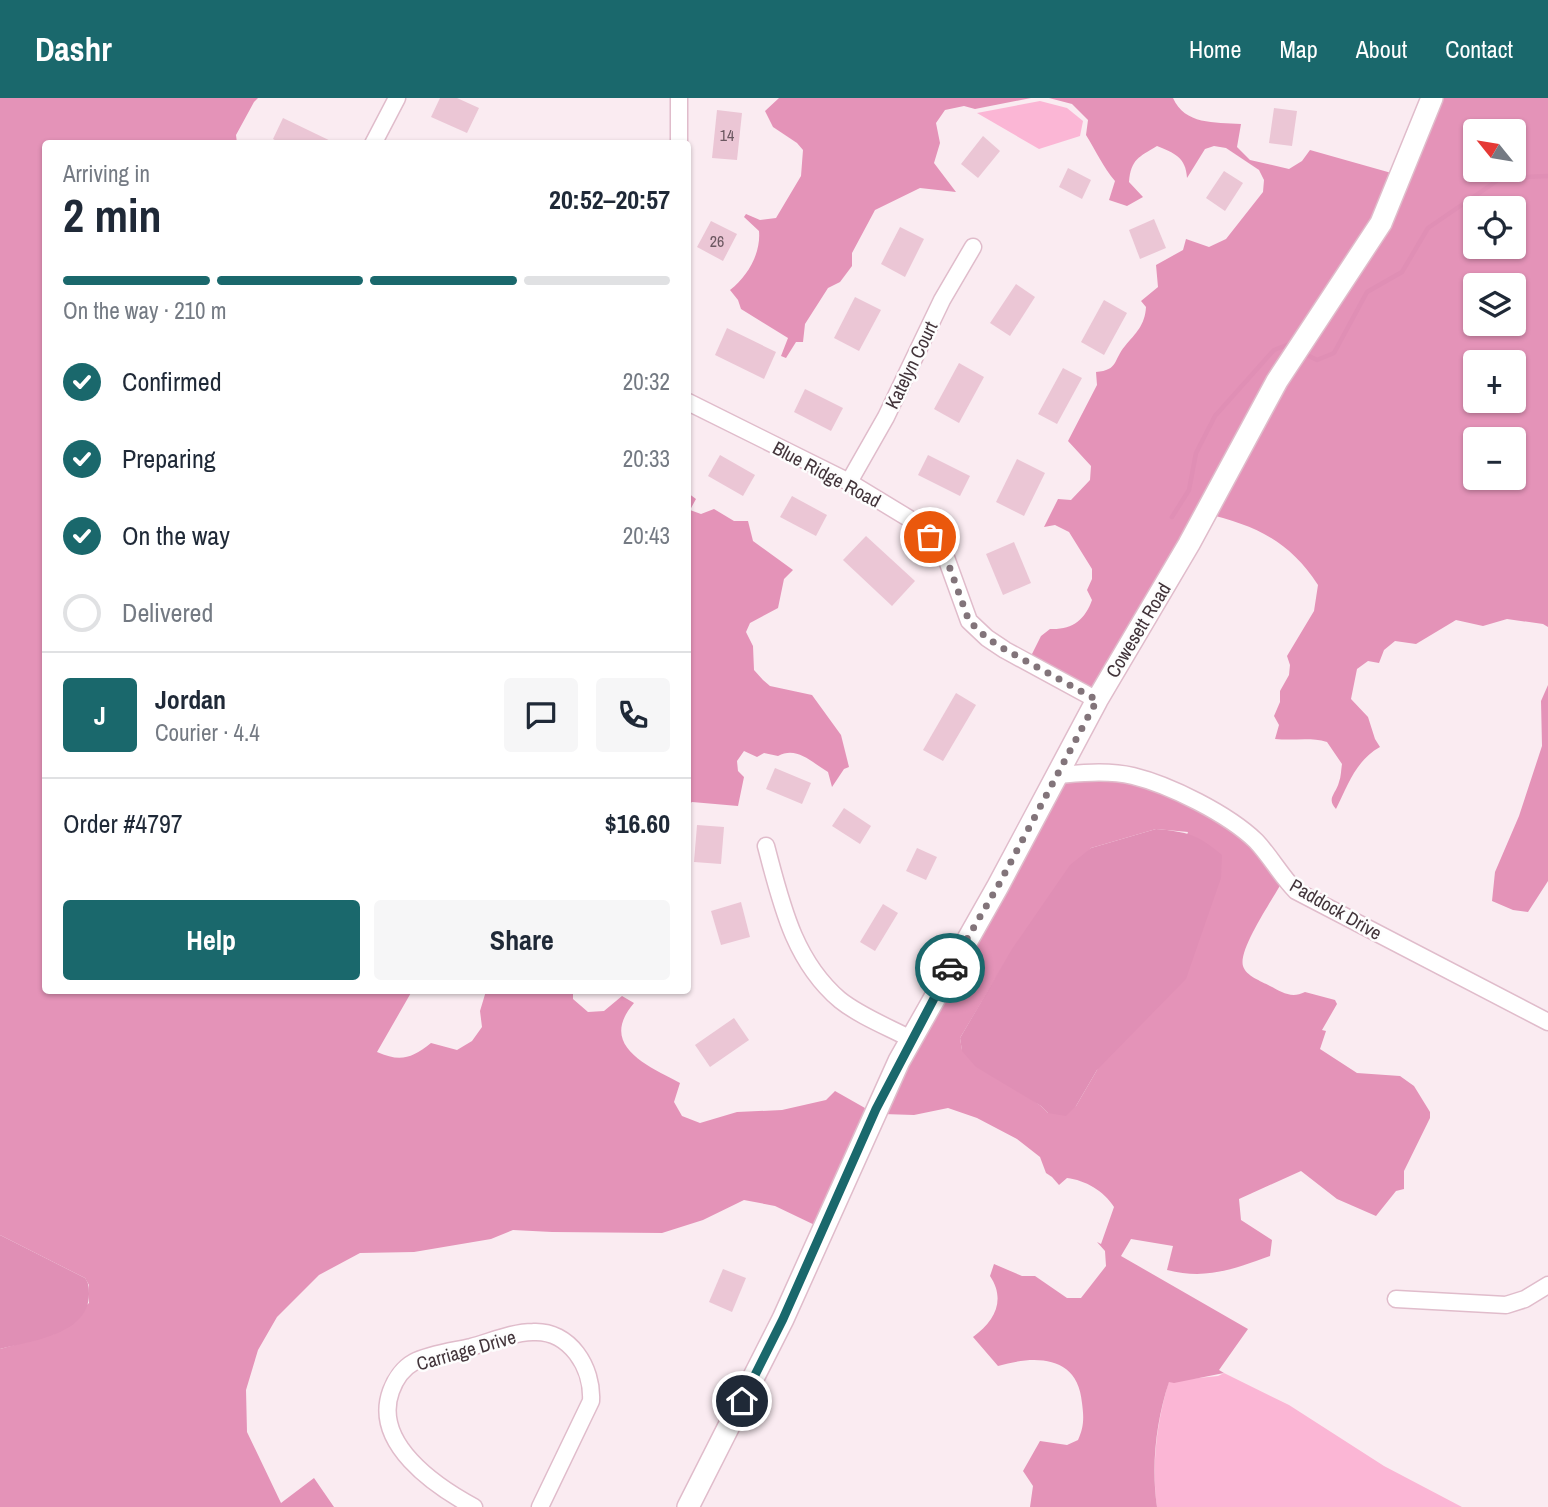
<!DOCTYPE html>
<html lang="en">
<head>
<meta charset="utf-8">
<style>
  :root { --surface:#fff; --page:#f6f6f7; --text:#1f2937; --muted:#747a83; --line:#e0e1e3; --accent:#1a686c }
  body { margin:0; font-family:"Archivo Narrow",sans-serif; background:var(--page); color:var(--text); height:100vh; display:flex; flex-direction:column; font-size:26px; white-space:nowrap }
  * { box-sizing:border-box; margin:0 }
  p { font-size:23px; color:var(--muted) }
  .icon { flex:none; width:38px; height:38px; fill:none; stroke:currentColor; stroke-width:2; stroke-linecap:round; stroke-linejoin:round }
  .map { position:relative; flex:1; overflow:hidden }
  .sheet { position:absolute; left:42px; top:42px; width:649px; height:854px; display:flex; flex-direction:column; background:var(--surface); border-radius:7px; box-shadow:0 2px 5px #0004 }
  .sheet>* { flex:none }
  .needle { width:46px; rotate:300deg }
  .fabs { position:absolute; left:1463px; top:21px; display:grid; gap:14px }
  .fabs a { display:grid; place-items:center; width:63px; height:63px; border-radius:7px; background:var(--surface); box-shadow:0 2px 5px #0004; font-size:35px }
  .pin { position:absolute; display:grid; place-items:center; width:60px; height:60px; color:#fff; margin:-30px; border:4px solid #fff; border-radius:50%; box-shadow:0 2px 7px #0007 }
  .courier { position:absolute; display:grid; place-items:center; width:70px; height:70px; margin:-35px; border:5px solid #1a686c; border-radius:50%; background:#fff; color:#222; box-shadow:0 2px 9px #0007 }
  .headline em { font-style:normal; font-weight:700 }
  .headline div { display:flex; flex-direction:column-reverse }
  .headline { display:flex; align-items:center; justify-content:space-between; height:119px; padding:0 21px }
  h1 { font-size:46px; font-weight:700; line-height:52px }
  .bar { display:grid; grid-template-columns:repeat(4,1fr); gap:10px 7px; align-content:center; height:84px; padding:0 21px }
  .bar i { height:9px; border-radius:5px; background:var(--line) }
  .bar .on { background:var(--accent) }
  .bar p { grid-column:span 4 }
  .line { display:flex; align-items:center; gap:18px; padding:0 21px; border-top:2px solid var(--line) }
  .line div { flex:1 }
  .round { display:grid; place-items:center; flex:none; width:74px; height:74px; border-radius:7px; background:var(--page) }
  ol { padding:0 21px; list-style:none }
  li { display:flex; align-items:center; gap:21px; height:77px }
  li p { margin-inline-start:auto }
  li .icon { padding:7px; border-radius:50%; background:var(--accent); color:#fff; stroke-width:4 }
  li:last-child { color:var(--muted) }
  li i { width:38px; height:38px; border:4px solid var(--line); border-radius:50% }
  .primary-button { display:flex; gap:14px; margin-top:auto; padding:14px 21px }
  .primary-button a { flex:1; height:80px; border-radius:7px; background:var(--accent); color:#fff; font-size:28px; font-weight:700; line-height:80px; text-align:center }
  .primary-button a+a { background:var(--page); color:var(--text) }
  header { display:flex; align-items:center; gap:42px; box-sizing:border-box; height:98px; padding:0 35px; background:var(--accent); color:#fff }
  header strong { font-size:33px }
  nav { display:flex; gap:38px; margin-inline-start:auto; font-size:24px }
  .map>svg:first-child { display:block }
  .green { fill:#fbb6d5 }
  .forest { fill:#e493b8; fill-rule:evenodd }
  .water { fill:#e08fb5 }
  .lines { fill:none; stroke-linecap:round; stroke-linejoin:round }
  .stream { stroke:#e08fb5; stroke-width:4.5 }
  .building { fill:#ebc6d5 }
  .minor-casing { stroke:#e0bccb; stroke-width:19 }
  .major-casing { stroke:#e0bccb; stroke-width:24 }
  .minor { stroke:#fff; stroke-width:16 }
  .major { stroke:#fff; stroke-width:21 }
  .done { stroke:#82747a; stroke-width:7; stroke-dasharray:0 12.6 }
  .route { stroke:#1a686c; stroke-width:9 }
  .labels { text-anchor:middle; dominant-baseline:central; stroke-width:5; stroke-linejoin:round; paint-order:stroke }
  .number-label { font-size:16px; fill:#6c5861 }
  .street-label { font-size:19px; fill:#42343a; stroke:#fdfdfd }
</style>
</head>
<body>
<header>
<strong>Dashr</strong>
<nav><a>Home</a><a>Map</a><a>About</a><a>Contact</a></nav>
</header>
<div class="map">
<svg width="1548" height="1409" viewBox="0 0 1548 1409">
  <rect width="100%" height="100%" fill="#faebf1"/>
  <!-- green -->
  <g class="green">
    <polygon points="1040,3 1067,10 1083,23 1080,38 1039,51 977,15"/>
    <path d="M 1224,1275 L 1289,1307 L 1384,1368 L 1462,1409 L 1157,1409 C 1151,1368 1157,1322 1169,1283 L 1218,1278 Z"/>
  </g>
  <!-- forest -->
  <g class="forest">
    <path d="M 0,0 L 258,0 L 254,4 L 236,37 L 237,45 L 46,46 L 46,892 L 412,893 L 377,954 C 400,964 411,961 431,945 L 457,952 L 472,943 L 482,929 L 480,913 L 486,893 L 573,893 L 573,901 L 588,914 L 604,913 L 622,898 L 634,905 C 597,948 649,968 680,985 L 674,1004 L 682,1018 L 700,1025 L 737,1014 L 782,1012 L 826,1002 L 835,993 L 872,1014 L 1059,676 L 1132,678 L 1244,733 L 1282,784 C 1273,801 1238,851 1243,868 C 1246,878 1261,883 1270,888 C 1282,894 1291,901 1305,894 L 1335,902 L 1337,906 L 1322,932 L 1326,933 L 1320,951 L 1357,975 L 1400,978 L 1414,988 L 1430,1014 L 1430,1020 L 1404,1073 L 1404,1091 L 1396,1093 L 1376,1118 L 1337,1101 L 1301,1073 L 1239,1101 L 1241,1122 L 1272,1142 L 1270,1158 C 1233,1171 1207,1182 1167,1172 L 1173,1148 L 1131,1141 L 1121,1158 L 1248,1231 L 1219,1272 L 1224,1275 L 1174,1285 L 1169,1284 C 1156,1323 1151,1368 1157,1409 L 1030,1409 L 1033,1388 L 1023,1373 L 1040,1343 L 1067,1347 L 1078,1342 C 1084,1329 1084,1320 1082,1305 C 1078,1257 1035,1257 998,1268 L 973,1239 C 995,1223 1006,1202 990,1178 L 994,1166 L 1022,1178 L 1035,1178 L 1067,1200 L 1081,1200 L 1106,1168 L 1105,1153 L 1097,1144 L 1101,1146 L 1114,1109 C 1104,1093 1085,1082 1067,1080 L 1059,1087 L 1052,1079 L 1046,1075 L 1040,1059 L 1017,1041 L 977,1020 L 948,1010 L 914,1017 L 883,1016 L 821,1130 L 775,1108 L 744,1102 L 703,1122 L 662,1135 L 552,1134 L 513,1132 L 491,1141 L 414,1154 L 360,1155 L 319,1177 L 277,1219 L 258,1252 L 246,1292 L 247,1334 L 281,1405 L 314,1380 L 334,1409 L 0,1409 L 0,1251 L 54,1236 L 89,1205 L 89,1187 L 85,1180 L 0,1137 ZM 1156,731 L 1188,734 L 1097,972 L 1076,1008 L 1048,1015 L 1041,1008 L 962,952 L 960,940 L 1013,851 L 1091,750 Z"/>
    <path d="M 779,0 L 1031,0 L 975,11 L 964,8 L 945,12 L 936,25 L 940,45 L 934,65 L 956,94 L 920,90 L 875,112 L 852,155 L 852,168 L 840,184 L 828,190 L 805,226 L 803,244 L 796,244 L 786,260 L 781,258 L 788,240 L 741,211 L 738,202 L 730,192 C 748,178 761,155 759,133 L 744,119 L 746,116 L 760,122 L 776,120 L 801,78 L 803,52 L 797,45 L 773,29 L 765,13 Z"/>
    <path d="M 1049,0 L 1173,0 C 1185,27 1214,24 1241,26 L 1237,49 L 1250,62 L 1289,71 L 1302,63 L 1310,52 L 1402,78 L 1435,0 L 1548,0 L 1548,529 L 1543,526 L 1507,521 L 1483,528 L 1456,522 L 1416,546 L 1395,543 L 1384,552 L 1379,565 L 1368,563 L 1357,571 L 1351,601 L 1368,619 L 1375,641 L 1380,649 C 1356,662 1348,687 1336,711 C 1326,700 1336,696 1339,684 C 1341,679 1341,672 1342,666 L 1327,644 C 1310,639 1294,643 1275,641 L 1279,627 L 1274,618 L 1280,604 L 1280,593 L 1289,577 L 1290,567 L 1287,558 L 1314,513 L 1318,487 C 1289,442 1254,427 1204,415 L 1099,597 L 1028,564 L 1041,538 L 1050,531 C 1072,532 1085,522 1092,502 L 1087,492 L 1092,481 L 1092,471 L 1069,434 L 1055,427 L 1044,429 L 1058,401 L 1071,402 L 1090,382 L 1091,368 L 1068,343 L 1097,287 L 1096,274 C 1119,272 1113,262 1125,248 C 1136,235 1145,227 1146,209 L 1141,203 L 1158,189 L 1156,167 L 1183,152 L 1186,141 L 1209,149 L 1226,141 L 1263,94 L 1264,82 L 1259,72 L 1226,50 L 1214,48 L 1205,51 L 1187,80 C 1186,59 1174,55 1157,48 C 1139,59 1131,61 1129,84 L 1143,99 L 1127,108 L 1109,102 L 1115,83 C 1103,69 1096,53 1086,37 L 1088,22 L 1072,6 ZM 1475,33 L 1514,33 L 1514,72 L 1475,72 ZM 1475,110 L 1514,110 L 1514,149 L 1475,149 ZM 1475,187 L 1514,187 L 1514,226 L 1475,226 ZM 1475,264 L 1514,264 L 1514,303 L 1475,303 ZM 1475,341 L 1514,341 L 1514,380 L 1475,380 Z"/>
    <path d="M 688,395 L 696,401 L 690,412 L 701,416 L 714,411 L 734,423 L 748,423 L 753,443 L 793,472 L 784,481 L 778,510 L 750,525 L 746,534 L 753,548 L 754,572 L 763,582 L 770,588 L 812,597 L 841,637 L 849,669 L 844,671 L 832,689 L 828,674 C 811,664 797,648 778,658 L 764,655 L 757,659 L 744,653 L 737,663 L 738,673 L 744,679 L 738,708 L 692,704 L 688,707 Z"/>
    <polygon points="1548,587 1548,783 1528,814 1513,812 1492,803 1495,774 1519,718 1542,648 1541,603"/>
  </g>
  <!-- water -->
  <g class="water">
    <path d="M 1156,731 C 1188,734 1197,736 1222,757 L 1221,780 L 1186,881 L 1097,972 L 1076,1008 L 1066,1018 L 1048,1015 L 1041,1008 L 976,969 L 962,953 L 960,940 L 1012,851 L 1070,767 L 1091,750 Z"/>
    <path d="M 0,1137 L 85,1180 C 89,1186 89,1189 89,1196 C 89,1237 30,1243 0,1251 Z"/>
  </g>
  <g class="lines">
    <!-- stream -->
    <g class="stream">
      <polyline points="1309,258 1317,262 1334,255 1367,194 1402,174 1428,130 1501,80 1548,78"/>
      <polyline points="1172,419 1189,392 1196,355 1215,318 1274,252 1287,247"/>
    </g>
  </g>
  <!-- building -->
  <g class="building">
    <polygon points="440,0 457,0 479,10 467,35 431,19"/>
    <polygon points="1274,10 1297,13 1292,48 1269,45"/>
    <polygon points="717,12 742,15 737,62 712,60"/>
    <polygon points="283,20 337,46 282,46 273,41"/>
    <polygon points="983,38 1000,53 978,80 961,66"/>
    <polygon points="1068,70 1091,82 1082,101 1059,89"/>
    <polygon points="1224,73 1243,85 1225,113 1206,100"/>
    <polygon points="1154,121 1166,150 1140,161 1129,132"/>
    <polygon points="711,123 737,136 723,163 697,149"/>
    <polygon points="900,129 924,141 905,179 881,166"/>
    <polygon points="1016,186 1035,199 1010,238 990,225"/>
    <polygon points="855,199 881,212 859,253 834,240"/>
    <polygon points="1104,202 1127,215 1104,257 1081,244"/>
    <polygon points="727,230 776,254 764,281 715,257"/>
    <polygon points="959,265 984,279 959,325 934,311"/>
    <polygon points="1063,270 1082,280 1057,326 1038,316"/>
    <polygon points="805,291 843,310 831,333 794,314"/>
    <polygon points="720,357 755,377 743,398 708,378"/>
    <polygon points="928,357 970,378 960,398 918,377"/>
    <polygon points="1017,361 1045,375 1024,418 996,404"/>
    <polygon points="792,398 827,417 816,438 780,419"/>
    <polygon points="866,438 915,483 892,508 843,462"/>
    <polygon points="1014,444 1031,485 1003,497 986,456"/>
    <polygon points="956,595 976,607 943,663 923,652"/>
    <polygon points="775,670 811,685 802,706 766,691"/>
    <polygon points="844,710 871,728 860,746 832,728"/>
    <polygon points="697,727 724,729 721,766 694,764"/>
    <polygon points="917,750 937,759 926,782 906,773"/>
    <polygon points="741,804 750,839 721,847 711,813"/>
    <polygon points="883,806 898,815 875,853 860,844"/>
    <polygon points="734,920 749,942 710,969 695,947"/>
    <polygon points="723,1171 746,1180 732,1214 709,1204"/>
  </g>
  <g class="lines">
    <!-- minor casing -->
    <g class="minor-casing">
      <g id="minor">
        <polyline points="373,46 397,0"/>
        <polyline points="679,46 679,0"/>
        <polyline points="688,304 849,384 913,423 944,454 969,523 987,540 1005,552 1097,602"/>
        <polyline points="849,384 886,319 942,202 973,149"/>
        <path d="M 1057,677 C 1082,675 1108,672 1133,678 C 1170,687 1228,716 1256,743 C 1271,759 1281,778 1296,793 L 1548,924"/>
        <path d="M 766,748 C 781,804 793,862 840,902 C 860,918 888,929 911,941"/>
        <polyline points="1396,1201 1506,1207 1525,1201 1548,1187"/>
        <path d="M 474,1409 C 435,1388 372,1345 391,1293 C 395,1282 403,1270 414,1264 C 429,1256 453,1253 471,1249 C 490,1244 513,1234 533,1234 C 570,1232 593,1270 591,1303 L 540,1409"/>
      </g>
    </g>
    <!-- major casing -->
    <g class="major-casing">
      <polyline id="major" points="688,1409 783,1221 899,963 998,788 1097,602 1189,446 1277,283 1381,125 1432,0"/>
    </g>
    <!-- minor -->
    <use href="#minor" class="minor"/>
    <!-- major -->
    <use href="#major" class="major"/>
  </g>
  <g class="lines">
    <!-- done -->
    <polyline class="done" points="930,439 944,454 969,523 987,540 1006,552 1097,602 998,788 950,870"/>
    <!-- route -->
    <polyline class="route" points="742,1303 783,1221 876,1011 950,870"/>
  </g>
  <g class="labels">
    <!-- number labels -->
    <g class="number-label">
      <text x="727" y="37">14</text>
      <text x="717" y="143">26</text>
    </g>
    <!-- street labels -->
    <g class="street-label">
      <text transform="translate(911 267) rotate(-64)">Katelyn Court</text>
      <text transform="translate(827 376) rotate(28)">Blue Ridge Road</text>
      <text transform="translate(1138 532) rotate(-59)">Cowesett Road</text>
      <text transform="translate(1336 811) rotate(30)">Paddock Drive</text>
      <text transform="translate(466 1252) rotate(-16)">Carriage Drive</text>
    </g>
  </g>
</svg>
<div class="fabs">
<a><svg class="needle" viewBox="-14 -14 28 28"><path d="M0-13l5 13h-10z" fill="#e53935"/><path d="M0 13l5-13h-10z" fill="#747a83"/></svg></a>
<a><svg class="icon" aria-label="locate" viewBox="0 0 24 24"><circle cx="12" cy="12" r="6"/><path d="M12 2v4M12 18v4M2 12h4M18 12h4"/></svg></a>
<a><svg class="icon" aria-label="layers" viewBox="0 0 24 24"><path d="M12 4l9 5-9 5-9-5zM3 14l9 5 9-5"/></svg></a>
<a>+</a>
<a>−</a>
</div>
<div class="pin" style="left:930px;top:439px;background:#ea580c"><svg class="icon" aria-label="bag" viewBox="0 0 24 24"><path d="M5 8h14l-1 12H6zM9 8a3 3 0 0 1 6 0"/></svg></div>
<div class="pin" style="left:742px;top:1303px;background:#1f2937"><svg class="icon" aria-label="home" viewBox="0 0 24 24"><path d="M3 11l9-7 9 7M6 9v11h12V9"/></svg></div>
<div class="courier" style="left:950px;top:870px"><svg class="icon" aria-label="car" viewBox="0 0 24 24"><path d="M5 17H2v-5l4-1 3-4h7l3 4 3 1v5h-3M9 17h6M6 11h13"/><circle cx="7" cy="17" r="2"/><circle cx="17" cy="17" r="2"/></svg></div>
<section class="sheet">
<div class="headline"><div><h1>2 min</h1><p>Arriving in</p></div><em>20:52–20:57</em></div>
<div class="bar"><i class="on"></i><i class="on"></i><i class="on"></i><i></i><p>On the way · 210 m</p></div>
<ol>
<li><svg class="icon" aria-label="check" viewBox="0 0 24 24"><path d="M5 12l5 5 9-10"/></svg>Confirmed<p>20:32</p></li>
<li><svg class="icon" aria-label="check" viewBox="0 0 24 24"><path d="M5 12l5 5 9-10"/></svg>Preparing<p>20:33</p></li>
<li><svg class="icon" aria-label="check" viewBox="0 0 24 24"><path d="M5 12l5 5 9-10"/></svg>On the way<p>20:43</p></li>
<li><i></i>Delivered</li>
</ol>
<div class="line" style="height:126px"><b class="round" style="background:var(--accent);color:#fff">J</b><div><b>Jordan</b><p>Courier · 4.4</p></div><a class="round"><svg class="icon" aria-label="chat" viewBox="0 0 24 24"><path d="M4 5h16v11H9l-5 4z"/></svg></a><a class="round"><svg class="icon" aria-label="phone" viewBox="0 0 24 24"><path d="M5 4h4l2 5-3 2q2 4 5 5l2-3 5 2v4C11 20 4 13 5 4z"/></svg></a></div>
<div class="line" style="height:91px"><div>Order #4797</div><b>$16.60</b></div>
<div class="primary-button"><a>Help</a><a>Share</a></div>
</section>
</div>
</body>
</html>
